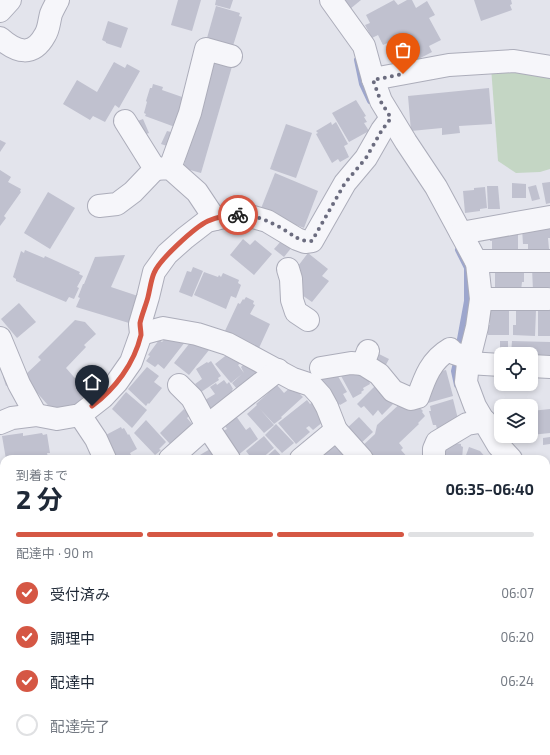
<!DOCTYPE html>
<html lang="ja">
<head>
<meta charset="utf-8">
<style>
  :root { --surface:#fff; --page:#f6f6f7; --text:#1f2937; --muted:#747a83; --line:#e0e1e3; --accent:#d55744 }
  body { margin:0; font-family:"Exo 2","Noto Sans JP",sans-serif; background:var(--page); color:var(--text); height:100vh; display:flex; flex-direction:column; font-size:15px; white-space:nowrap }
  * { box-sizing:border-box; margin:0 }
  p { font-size:13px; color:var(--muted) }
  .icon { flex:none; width:22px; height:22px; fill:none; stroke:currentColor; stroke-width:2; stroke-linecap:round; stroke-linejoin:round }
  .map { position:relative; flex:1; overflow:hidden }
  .drawer { position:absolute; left:0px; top:455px; width:550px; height:300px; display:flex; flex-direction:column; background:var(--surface); border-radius:12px 12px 0 0; box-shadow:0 2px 6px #0003 }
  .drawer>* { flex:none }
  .buttons { position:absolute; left:494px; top:347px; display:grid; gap:8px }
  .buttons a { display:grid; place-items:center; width:44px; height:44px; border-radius:8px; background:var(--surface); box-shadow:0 2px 6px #0003; font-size:20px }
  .pin { position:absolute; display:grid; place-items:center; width:34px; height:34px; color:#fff; margin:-41px -17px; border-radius:50% 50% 50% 0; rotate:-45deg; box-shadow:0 0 4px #0007 }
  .pin .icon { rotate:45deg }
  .courier { position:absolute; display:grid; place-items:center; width:40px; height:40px; margin:-20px; border:3px solid #d55744; border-radius:50%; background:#fff; color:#222; box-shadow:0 1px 5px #0007 }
  .head em { font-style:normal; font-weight:700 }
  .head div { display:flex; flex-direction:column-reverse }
  .head { display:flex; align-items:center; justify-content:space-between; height:68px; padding:0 16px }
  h1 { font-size:26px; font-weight:700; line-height:30px }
  .bar { display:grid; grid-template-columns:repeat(4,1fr); gap:6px 4px; align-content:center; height:48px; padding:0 16px }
  .bar i { height:5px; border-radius:3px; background:var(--line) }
  .bar .current { background:var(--accent) }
  .bar p { grid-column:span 4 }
  ol { padding:0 16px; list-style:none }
  li { display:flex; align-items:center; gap:12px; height:44px }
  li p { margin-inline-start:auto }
  li .icon { padding:4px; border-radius:50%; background:var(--accent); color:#fff; stroke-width:4 }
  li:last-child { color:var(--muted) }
  li i { width:22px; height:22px; border:2px solid var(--line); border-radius:50% }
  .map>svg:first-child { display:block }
  .green { fill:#c4d6c4 }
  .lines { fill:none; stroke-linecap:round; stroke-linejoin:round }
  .stream { stroke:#9da6cd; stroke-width:6 }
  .building { fill:#c0c1cf }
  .minor-casing { stroke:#acadba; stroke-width:24 }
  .minor { stroke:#f6f6fa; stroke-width:22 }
  .done { stroke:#6b6c7f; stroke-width:4; stroke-dasharray:0 7.2 }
  .route { stroke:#d55744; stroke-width:5 }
</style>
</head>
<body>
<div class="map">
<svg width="550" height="755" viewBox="0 0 550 755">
  <rect width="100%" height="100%" fill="#e3e4ec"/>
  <!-- green -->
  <polygon class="green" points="491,67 550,71 550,169 540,172 516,173 498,161"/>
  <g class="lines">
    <!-- stream -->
    <g class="stream">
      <polyline points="357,60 362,84 370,101"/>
      <polyline points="458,250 467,268 467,301 458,350"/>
      <polyline points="457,385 454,371 457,359"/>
      <polyline points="546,552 550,561"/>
    </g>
  </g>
  <!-- building -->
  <g class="building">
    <polygon points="178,0 201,0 192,31 171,25"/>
    <polygon points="216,0 233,0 230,9 215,5"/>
    <polygon points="342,0 361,0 350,9"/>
    <polygon points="394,0 398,5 407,0 412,0 416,8 427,1 435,15 429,18 441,40 429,46 432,52 409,64 396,39 383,45 378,35 372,38 365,25 370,23 366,15"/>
    <polygon points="474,0 511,0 512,4 510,5 512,10 481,21"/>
    <polygon points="216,6 240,13 239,16 242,17 232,49 207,38"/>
    <polygon points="108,21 128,28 121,48 106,43 106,42 102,40"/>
    <polygon points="215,58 233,63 201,173 183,168"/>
    <polygon points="114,62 125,68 127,64 140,71 119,108 115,105 105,122 93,116 90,120 63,104 77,80 97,92"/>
    <polygon points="153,84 163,87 162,90 185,98 175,127 145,116 146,114 144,113 147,102 146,101 150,88 152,88"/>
    <polygon points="489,88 492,124 459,126 460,133 442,135 442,128 411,131 408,96"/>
    <polygon points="356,100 366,116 364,117 367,122 364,123 369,131 349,142 332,113"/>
    <polygon points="143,119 149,133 141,136 135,122"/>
    <polygon points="331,122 332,125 336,122 348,144 344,146 349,157 340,162 338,159 332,163 316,134 318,133 316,131"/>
    <polygon points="286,124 312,133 296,178 270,169"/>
    <polygon points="167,131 175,133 170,147 161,144"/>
    <polygon points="0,140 6,143 0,152"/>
    <polygon points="0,170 11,177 8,182 21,189 20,191 21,192 4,216 6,218 0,226"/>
    <polygon points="275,173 318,191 304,228 260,211"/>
    <polygon points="550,182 550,203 546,204 542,183"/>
    <polygon points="512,183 526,184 526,198 512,198"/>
    <polygon points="536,185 540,199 532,201 528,187"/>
    <polygon points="487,186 498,186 500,209 488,209"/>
    <polygon points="485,187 487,208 480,209 480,211 465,213 463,191 474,190 474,188"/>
    <polygon points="48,192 75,208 50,249 24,233"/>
    <polygon points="550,228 550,238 548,238 549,249 528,249 528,244 523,244 522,229"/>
    <polygon points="490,233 518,233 518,253 492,253 492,241 490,241"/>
    <polygon points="243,239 250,245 255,240 272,254 254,275 230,255"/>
    <polygon points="282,240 292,247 284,257 274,249"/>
    <polygon points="25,250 44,258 45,256 80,272 79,274 83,276 77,287 79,288 74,299 69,297 66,302 16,281 16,279 13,277 21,251 24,253"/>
    <polygon points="308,253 328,269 322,276 329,281 312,302 296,291 295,270"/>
    <polygon points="125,255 111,287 138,296 129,323 76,307 80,298 78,297 83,284 84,284 95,257"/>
    <polygon points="193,267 203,271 192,297 179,292 187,271 191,272"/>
    <polygon points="495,267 524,271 524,282 522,282 521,291 495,291"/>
    <polygon points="532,268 550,268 550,287 546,287 546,290 533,291"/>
    <polygon points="204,272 218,277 219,275 221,277 223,273 239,280 238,283 241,285 236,298 231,296 226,309 194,295"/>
    <polygon points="246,297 254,301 253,304 255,305 250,314 270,324 259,348 244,340 224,333 238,303 240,304 243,299 244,300"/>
    <polygon points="19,303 36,322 17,338 1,319"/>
    <polygon points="516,309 536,310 535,336 513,335 513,325 516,325"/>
    <polygon points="490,310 509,311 509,335 488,335 488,325 490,325"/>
    <rect x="538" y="310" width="12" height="26"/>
    <polygon points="75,320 85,322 96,334 84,345 86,347 66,368 88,393 81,399 82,401 71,410 54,412 25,379 25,375 41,360 38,357"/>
    <polygon points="167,336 185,342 164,369 158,364 155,367 146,361 150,356 148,355 159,340 162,342"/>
    <polygon points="193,339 198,341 209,350 189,375 174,363"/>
    <rect x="500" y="341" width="8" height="7"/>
    <polygon points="512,341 550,342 550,365 531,364 531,354 511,354"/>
    <polygon points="373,351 389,359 382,372 368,365"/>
    <polygon points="229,353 241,363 238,365 244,373 241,367 247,361 257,373 237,389 232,383 242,374 231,383 215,364"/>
    <polygon points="211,361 221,376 218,378 219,380 201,392 195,384 202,379 196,369 207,362 208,363"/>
    <polygon points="147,367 159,376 154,382 162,388 149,404 148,403 146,406 128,389"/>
    <polygon points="353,367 370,381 369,381 370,384 363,388 364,390 361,392 362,393 353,398 340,374"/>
    <polygon points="446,370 453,396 428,403 424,394 434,373"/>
    <polygon points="335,371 347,392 343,394 347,401 340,405 339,404 334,407 319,381"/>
    <polygon points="8,375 12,383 6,386 3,377"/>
    <polygon points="224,380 227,384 229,382 233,389 232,390 234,394 211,409 205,400 215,394 210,387 216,383 217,385"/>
    <polygon points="277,385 284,393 292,386 303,397 281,417 282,418 274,424 260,409 274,425 264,433 247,414 257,405 256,404"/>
    <polygon points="375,386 393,404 382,415 378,410 373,416 364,406 361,408 357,404"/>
    <polygon points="126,392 147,410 132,428 112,409"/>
    <polygon points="453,399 459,423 437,429 436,425 433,425 429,411 431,411 430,406"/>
    <polygon points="307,400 310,404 313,402 324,421 313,430 309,426 306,428 310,432 296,444 278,423"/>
    <polygon points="404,400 416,404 423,411 422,412 425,416 418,423 419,424 399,443 403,448 401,450 409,459 369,459 358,450 375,434 377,425"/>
    <polygon points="184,409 190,415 187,418 192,424 171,445 160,433"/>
    <polygon points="550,409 550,433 531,435 531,411"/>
    <polygon points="236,416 246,430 250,427 258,439 237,456 223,431 227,429 224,424"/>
    <polygon points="359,417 373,432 359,445 345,430"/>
    <polygon points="146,420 166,442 159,449 161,450 155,455 134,433"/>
    <polygon points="276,424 294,443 282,453 265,435"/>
    <polygon points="121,427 122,429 124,428 128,435 129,434 137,449 130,453 133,459 112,459 102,437"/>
    <polygon points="23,433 23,436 42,433 43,435 47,434 50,453 47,453 48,457 30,459 6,459 2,436"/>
    <polygon points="264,436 274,448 261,459 252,459 246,451"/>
    <polygon points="550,437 550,444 543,445 543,438"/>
    <polygon points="335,439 352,459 328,459 321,450"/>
    <polygon points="449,442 461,444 461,446 463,447 462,459 441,459 443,449"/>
    <polygon points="469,447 480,451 487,459 465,458"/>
    <polygon points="210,449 217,459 203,459 200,455"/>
    <polygon points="275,449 284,459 264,459"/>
    <polygon points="0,464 4,478 0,479"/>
    <polygon points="546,475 550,476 550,488 546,487"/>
    <polygon points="549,650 550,651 550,687 548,685 546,689 546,656"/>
    <polygon points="4,682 4,695 2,693 0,695 0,686"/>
    <polygon points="550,689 550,703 546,700 546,696"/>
    <polygon points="0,713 4,717 4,739 0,743"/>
    <polygon points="4,751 17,751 21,754 20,755 1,755"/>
    <polygon points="20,751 52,751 49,755 21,755 23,753"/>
    <polygon points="128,751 151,751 149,753 151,755 131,755 129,754 131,753"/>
    <polygon points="157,751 172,751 167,755 163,754 160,755"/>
    <polygon points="351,751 384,751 386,755 343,755"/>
    <polygon points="420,751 439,751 440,755 411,755"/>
  </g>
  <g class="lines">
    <!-- minor casing -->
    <g class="minor-casing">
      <g id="minor">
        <polyline points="331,0 364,46 373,79 381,101 406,142 436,187 477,263 481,299 477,327 468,363 466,382 475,406 498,445 511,459"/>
        <polyline points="0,11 10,0"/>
        <path d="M 0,38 C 17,53 33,57 45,35 C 49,29 49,21 51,14 C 53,9 56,4 58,0"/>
        <polyline points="373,79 449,65 514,61 550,67"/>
        <polyline points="125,121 155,169 170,168 197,192 215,219"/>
        <polyline points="170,168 190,113 206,49 231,56"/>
        <polyline points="99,206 117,204 133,192 155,169"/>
        <polyline points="461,233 550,217"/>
        <polyline points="476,261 550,261"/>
        <polyline points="288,269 291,279 292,300 296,312 308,320"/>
        <polyline points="481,299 548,299"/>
        <polyline points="141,334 163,328 197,334 228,344 293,379 311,385 321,396 327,407 336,430 362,459"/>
        <polyline points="0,338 19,384 36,415"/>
        <path d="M 368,351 L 363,364 L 379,374 L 393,391 L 411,399 L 418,397 C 425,377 431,360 450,349 L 454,353 L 469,358"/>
        <polyline points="468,363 501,365"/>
        <polyline points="531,366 550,367"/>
        <polyline points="321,368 351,363 363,364"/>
        <polyline points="179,385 192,398 207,426 229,459"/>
        <polyline points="80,415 96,439 105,459"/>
        <polyline points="0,423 12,418 36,415 57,419 80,415 103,397 117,382 131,362 141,334 140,324 148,297 154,272 167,254 185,238 207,221 228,216 243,214 267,221 297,239 305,242 312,241 345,183 366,158 382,130 391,118"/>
        <polyline points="170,459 207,426 278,370"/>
        <polyline points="301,459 336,430"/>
        <polyline points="434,459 434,449 437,442 467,424 485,421"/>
        <polyline points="546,523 550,533"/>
        <polyline points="0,629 4,633"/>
        <polyline points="546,741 550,739"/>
        <polyline points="224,751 227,755"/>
        <polyline points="305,751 317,755"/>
        <polyline points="459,751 461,755"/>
        <polyline points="93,755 103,751"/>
        <polyline points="192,755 198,751"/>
        <polyline points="333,755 340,751"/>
        <polyline points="512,755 524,751"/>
      </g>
    </g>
    <!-- minor -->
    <use href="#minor" class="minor"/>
  </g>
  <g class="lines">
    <!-- done -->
    <path class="done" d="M 238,215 C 253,213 270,222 283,229 C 293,235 300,242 312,241 L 345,183 L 366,158 L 382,130 L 391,118 L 381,102 L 373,80 L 403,74"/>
    <!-- route -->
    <path class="route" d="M 92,406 C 115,389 134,364 141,335 C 141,331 140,327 140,323 C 142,314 146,305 148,297 C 150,289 151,280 154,273 C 159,260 195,227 208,221 C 217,217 228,215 238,215"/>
  </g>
</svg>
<div class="buttons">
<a><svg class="icon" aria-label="locate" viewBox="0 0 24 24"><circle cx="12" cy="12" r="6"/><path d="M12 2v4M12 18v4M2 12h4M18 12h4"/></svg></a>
<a><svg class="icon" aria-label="layers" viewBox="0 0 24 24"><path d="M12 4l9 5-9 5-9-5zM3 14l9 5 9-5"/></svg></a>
</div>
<div class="pin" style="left:403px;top:74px;background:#ea580c"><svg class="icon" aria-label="bag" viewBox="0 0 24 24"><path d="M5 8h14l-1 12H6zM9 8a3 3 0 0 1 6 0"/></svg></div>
<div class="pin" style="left:92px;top:406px;background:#1f2937"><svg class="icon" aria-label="home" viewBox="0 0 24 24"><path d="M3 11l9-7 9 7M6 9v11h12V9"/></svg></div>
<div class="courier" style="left:238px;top:215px"><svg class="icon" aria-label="bike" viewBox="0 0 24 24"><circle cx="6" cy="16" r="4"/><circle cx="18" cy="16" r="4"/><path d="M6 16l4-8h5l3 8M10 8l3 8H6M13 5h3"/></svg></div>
<section class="drawer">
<div class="head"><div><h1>2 分</h1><p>到着まで</p></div><em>06:35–06:40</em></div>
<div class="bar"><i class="current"></i><i class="current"></i><i class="current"></i><i></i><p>配達中 · 90 m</p></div>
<ol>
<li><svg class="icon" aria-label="check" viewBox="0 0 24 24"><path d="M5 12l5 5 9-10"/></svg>受付済み<p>06:07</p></li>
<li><svg class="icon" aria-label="check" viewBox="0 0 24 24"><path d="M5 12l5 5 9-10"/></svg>調理中<p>06:20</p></li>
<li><svg class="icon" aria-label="check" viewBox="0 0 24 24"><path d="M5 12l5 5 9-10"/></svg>配達中<p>06:24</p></li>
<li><i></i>配達完了</li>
</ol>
</section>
</div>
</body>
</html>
